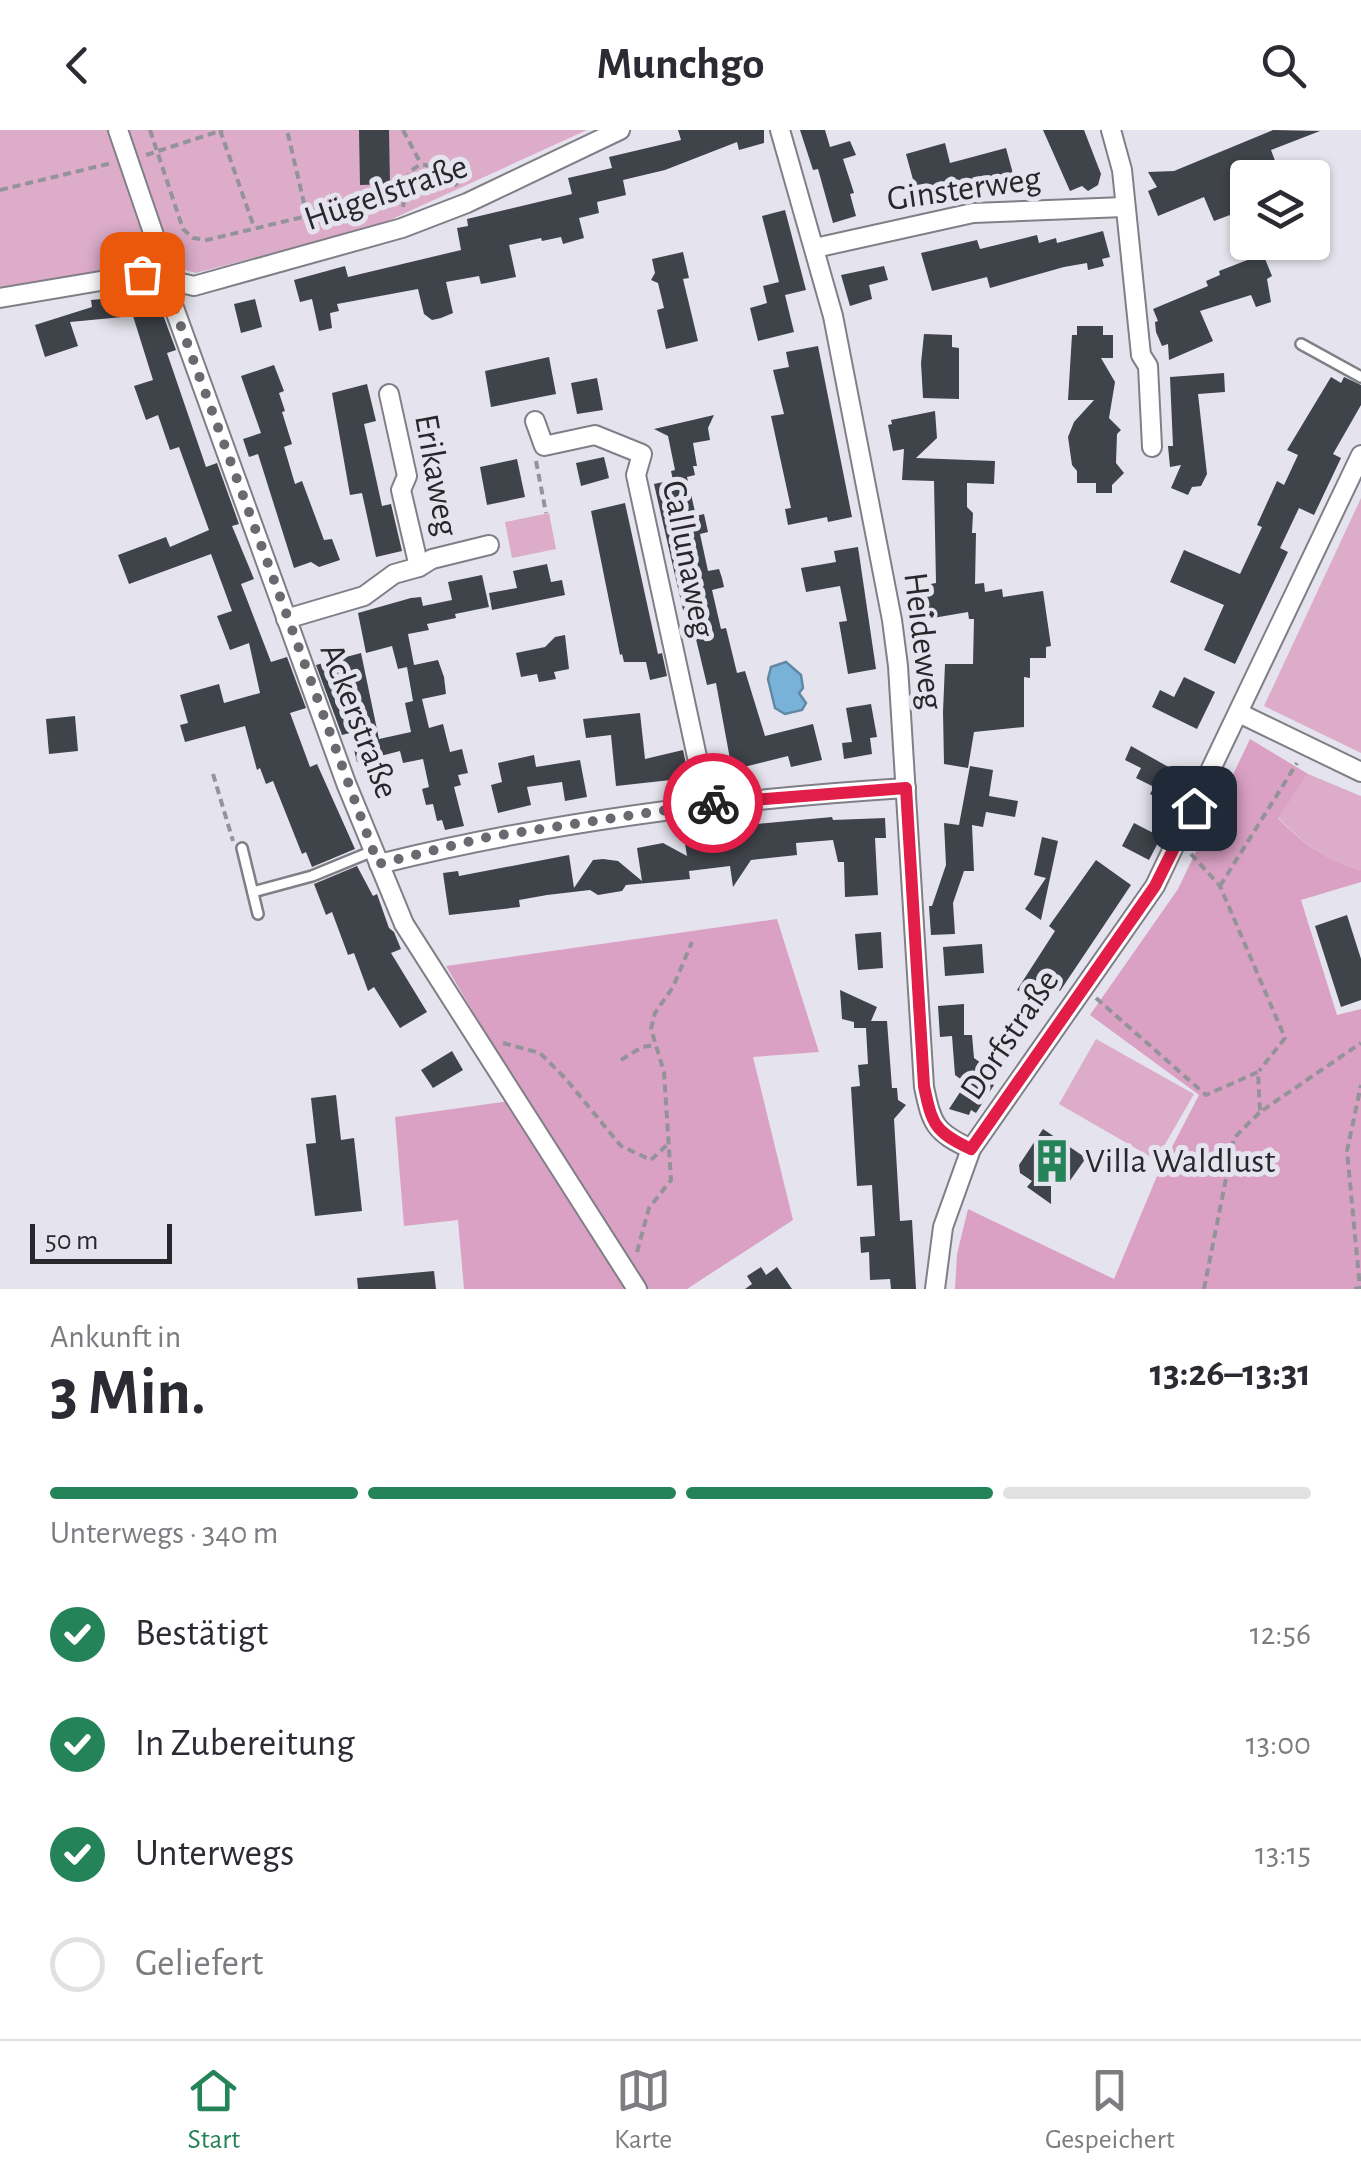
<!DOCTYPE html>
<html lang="de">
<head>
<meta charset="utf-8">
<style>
  :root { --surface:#fff; --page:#f7f7f7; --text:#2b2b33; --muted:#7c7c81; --line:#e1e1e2; --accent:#25835a }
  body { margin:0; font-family:"Alegreya Sans",sans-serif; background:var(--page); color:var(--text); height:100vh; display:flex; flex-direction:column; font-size:38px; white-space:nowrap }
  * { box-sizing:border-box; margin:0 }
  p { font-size:32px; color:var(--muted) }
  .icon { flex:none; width:55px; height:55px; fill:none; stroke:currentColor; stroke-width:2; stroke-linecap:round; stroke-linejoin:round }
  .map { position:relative; height:1159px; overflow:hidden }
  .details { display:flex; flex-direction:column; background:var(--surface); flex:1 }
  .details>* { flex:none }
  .controls { position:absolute; left:1230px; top:30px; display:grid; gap:20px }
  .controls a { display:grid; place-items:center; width:100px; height:100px; border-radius:10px; background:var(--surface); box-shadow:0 2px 8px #0004; font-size:50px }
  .scale { position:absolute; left:30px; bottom:25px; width:142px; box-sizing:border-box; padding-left:10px; border:5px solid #28272b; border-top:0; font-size:28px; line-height:35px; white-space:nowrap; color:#28272b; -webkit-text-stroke:8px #e5e4ee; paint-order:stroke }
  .pin { position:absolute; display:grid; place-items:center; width:85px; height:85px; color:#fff; margin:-42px; border-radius:20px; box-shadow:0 5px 15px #0006 }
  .courier { position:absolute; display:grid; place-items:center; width:100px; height:100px; margin:-50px; border:8px solid #e11d48; border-radius:50%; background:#fff; color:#222; box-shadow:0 2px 12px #0007 }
  .summary em { font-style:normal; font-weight:600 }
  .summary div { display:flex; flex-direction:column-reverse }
  .summary { display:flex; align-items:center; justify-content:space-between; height:170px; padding:0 50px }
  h1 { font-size:65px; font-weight:600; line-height:75px }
  .bar { display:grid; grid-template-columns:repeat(4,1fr); gap:15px 10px; align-content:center; height:120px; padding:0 50px }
  .bar i { height:12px; border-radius:8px; background:var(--line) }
  .bar .on { background:var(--accent) }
  .bar p { grid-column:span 4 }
  ol { padding:0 50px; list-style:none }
  li { display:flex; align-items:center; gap:30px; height:110px }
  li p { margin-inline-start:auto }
  li .icon { padding:10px; border-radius:50%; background:var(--accent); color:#fff; stroke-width:4 }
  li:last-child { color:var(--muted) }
  li i { width:55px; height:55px; border:5px solid var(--line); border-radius:50% }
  header { display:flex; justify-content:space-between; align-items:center; height:130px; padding:0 50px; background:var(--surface); font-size:45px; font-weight:600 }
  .tabs { display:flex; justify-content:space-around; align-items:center; height:140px; border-top:2px solid var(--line); background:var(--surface); font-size:28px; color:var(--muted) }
  .tabs a { display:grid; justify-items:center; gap:5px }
  .tabs .on { color:var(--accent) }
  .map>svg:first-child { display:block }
  .green { fill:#dcacc9 }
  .forest { fill:#daa1c4 }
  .water { fill:#79b2d8; stroke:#6188a4; stroke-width:2.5 }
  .building { fill:#3f434a }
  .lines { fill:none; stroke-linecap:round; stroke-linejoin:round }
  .lane-casing { stroke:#807f88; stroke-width:14 }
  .street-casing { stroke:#807f88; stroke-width:22 }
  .path { stroke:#94939a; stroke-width:4; stroke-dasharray:8 5; stroke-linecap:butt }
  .lane { stroke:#fff; stroke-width:9 }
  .street { stroke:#fff; stroke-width:18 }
  .done { stroke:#6a696f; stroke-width:10; stroke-dasharray:0 18 }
  .route { stroke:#e11d48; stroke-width:12 }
  .labels { text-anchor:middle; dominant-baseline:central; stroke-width:10; stroke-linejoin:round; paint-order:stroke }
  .street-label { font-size:35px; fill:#28272b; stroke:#e5e4ee }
  .poi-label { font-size:35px; fill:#28272b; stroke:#e5e4ee; text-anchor:start }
</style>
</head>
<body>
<header><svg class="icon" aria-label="back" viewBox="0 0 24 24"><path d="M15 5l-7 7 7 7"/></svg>Munchgo<svg class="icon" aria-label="search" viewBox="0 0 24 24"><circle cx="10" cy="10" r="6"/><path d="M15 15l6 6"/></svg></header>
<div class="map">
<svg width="1361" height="1159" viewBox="0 0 1361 1159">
  <rect width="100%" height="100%" fill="#e5e4ee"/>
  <!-- green -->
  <g class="green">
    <polygon points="0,0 587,0 379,95 196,143 178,138 175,126 0,163"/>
    <polygon points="1361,368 1361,623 1264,576"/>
    <polygon points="549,383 556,419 512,428 505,392"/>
    <path d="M 1308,644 L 1361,666 L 1361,740 C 1326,730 1303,714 1278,687 Z"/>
    <polygon points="1096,909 1194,964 1156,1030 1059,974"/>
  </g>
  <!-- forest -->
  <g class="forest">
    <path d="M 1250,609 L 1308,644 L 1278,688 C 1303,714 1326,730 1361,740 L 1361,752 L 1301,770 L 1337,885 L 1361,879 L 1361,1159 L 955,1159 L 957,1124 L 968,1079 L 1114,1149 L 1157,1046 L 1199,965 L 1090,885 L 1178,759 Z"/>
    <polygon points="777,789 819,922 753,927 793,1090 687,1159 464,1159 458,1090 404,1096 395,987 524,969 446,836"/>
  </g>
  <!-- water -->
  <polygon class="water" points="786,532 801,545 803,558 799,563 806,573 802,580 785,584 775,578 768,549 771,537"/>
  <!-- building -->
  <g class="building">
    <polygon points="359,0 389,0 390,54 360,55"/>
    <polygon points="678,0 764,0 764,13 739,20 737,12 665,40 623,50 626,65 597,72 599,83 579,88 584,108 563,114 561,107 542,111 541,108 509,115 516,147 481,154 479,146 446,152 453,183 441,188 432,190 424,184 418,159 337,174 339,181 330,183 332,198 319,201 312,169 300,172 294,150 345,136 348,147 461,120 457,98 468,96 467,89 572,64 568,48 612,38 609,27 681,10"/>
    <polygon points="800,0 825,0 830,17 850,11 856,25 843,29 854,63 850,64 856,86 833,93 818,39 813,40"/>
    <polygon points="1043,0 1084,0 1101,44 1098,55 1088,61 1082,56 1070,61"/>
    <polygon points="1273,0 1320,1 1271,20 1280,44 1248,48 1248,69 1234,75 1230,85 1214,91 1204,67 1158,86 1148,61 1157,57 1148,42 1174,41"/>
    <polygon points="945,13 950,33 1006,18 1015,51 976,61 974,53 918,68 906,24"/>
    <polygon points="785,80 806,160 785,165 794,202 758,211 750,178 767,173 763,156 779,152 762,86"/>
    <polygon points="1103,101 1110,127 1102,129 1104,136 1088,140 1087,133 1064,137 990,158 987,147 932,161 921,123 977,110 980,119 1037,105 1039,113 1056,108 1057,113"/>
    <polygon points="683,122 689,148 683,149 698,211 666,219 657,180 664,178 658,153 651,150 655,143 652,129"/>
    <polygon points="1263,124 1272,146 1267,149 1271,172 1256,177 1251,165 1200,181 1213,211 1169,230 1168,214 1162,216 1156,202 1155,192 1158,191 1153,179 1208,156 1206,151 1220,145 1219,141"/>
    <polygon points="884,136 888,150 869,155 872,169 850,176 841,145"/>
    <polygon points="133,166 137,181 159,174 176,220 167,223 206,337 217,333 239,394 232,396 254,449 241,454 271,532 287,527 306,578 290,583 310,637 317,634 355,719 312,737 306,722 302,724 273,651 266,654 260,638 257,640 245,596 185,612 180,595 188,593 180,565 219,554 224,573 260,563 249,513 230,520 217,486 232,481 211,424 129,454 118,425 166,407 170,417 209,400 179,317 170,320 158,285 146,290 134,256 153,250 133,186 70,192 78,216 45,227 35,195 92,177 91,170"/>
    <polygon points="255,169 262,197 241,203 234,174"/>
    <polygon points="1077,196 1103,196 1103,205 1113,205 1113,228 1101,228 1115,252 1109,288 1121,300 1117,304 1116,333 1124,343 1112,355 1112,363 1096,363 1096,353 1077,353 1077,341 1072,335 1068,307 1074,292 1094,270 1068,270 1072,205 1077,205"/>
    <polygon points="924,204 952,205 952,217 959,218 959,269 923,268 921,233"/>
    <polygon points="818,216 852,387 828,392 827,387 788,395 785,379 791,378 771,286 784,284 773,240 789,237 786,222"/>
    <polygon points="549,227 556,264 491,277 485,241"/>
    <polygon points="274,235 284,261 279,263 285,281 282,282 292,314 284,317 295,354 302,351 324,410 332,409 340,430 319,437 311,432 294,438 258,324 249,327 243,309 261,303 241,246"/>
    <polygon points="1224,243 1225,262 1198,264 1207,344 1201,356 1192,357 1188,365 1171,358 1181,335 1170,337 1168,316 1173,316 1170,247"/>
    <polygon points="1331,247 1341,253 1344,247 1361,255 1361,275 1333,324 1341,328 1314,385 1299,378 1280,418 1288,422 1235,534 1204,520 1224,475 1170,452 1184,420 1240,444 1262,397 1257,395 1277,351 1284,355 1298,325 1287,320"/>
    <polygon points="597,248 603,280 577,284 571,253"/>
    <polygon points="367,254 376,291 364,294 382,376 391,374 402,421 376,427 362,363 350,365 332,263"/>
    <polygon points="935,281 937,308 916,328 995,331 994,354 967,353 967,377 973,383 972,403 976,403 975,454 984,453 985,462 1002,459 1003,467 1043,461 1051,516 1046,517 1046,528 1030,528 1030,548 1024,547 1024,597 974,602 968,638 944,634 943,582 945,534 973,534 974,489 969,489 968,482 927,489 925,476 918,471 921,467 920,456 936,453 934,351 902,350 904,319 893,321 888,295 892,294 891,290"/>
    <polygon points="714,285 708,298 710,310 693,313 697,336 693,336 695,345 687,347 696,386 704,384 708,402 700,404 708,441 719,439 722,448 724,457 712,460 721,499 726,498 737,543 745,541 765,606 813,594 822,630 791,637 788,626 732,640 716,553 707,555 695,505 689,506 654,354 673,350 671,341 675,340 668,306 654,299"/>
    <polygon points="604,327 609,348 581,356 576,333"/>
    <polygon points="517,329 525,367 487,375 480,337"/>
    <polygon points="625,373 658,524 662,523 667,546 650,550 646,532 624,532 622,524 620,525 591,381"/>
    <polygon points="858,417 876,539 848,544 839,492 847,491 840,456 806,462 801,438 836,432 834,421"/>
    <polygon points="547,434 551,452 562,450 565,465 492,480 489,463 517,458 513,441"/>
    <polygon points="482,445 489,477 455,484 456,488 427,494 429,500 408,504 414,535 438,530 444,547 446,564 422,569 429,598 443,594 450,622 462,619 468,643 458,645 461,655 454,657 464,696 445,700 442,690 437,691 433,674 426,675 422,659 429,657 423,629 403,633 400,621 357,632 350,603 342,605 316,535 361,523 379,609 411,602 405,573 413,571 407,537 398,539 392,516 366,523 358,483 411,468 421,467 423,476 452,470 448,452"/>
    <polygon points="565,505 569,539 554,542 556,549 539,552 537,544 521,547 516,523 545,517 555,507"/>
    <polygon points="1184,547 1215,562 1197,599 1152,577 1160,560 1174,567"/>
    <polygon points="871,574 877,607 870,608 872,624 844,629 842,613 852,612 846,578"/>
    <polygon points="640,583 645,629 683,620 689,648 616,656 611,605 586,608 583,589"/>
    <polygon points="75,586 78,621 49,624 46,589"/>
    <polygon points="1131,616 1190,649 1176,676 1150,664 1154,657 1136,648 1141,638 1125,630"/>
    <polygon points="534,625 536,637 580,630 587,667 565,671 562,652 527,657 531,675 498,683 491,655 502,652 498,633"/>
    <polygon points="970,636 993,640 989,666 1018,671 1015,687 986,682 983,697 972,695 974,741 964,741 953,773 955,804 931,805 929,776 932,776 946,735 944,693 959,695"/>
    <polygon points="832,687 833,690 885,688 886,708 875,708 878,765 845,767 844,732 838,732 833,710 796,713 797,725 751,730 733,757 730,736 689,741 690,749 626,755 622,761 598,765 590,760 547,765 519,770 520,777 449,785 443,743 458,741 459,746 569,725 574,758 593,730 603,729 618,731 642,751 637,718 663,713 687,726 684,707 743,700 742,697 757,694"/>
    <polygon points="1134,693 1161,707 1149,730 1122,716"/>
    <polygon points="1042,707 1058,711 1041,790 1025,779 1046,748 1034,745"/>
    <polygon points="1096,730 1131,755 1060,861 1045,851 1032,870 1017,860 1055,801 1049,796"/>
    <polygon points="357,736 373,766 377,764 389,798 394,802 401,819 391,823 427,882 400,898 374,857 368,861 354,823 348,825 332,782 326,785 314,754"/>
    <polygon points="1347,785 1361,829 1361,870 1341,877 1315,796"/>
    <polygon points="881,802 883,838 858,840 855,804"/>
    <polygon points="982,814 984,843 945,846 943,817"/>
    <polygon points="840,860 877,877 871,891 887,891 892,958 897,958 898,970 906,975 894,989 900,1091 912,1090 916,1159 891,1159 890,1149 870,1150 869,1122 861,1123 860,1107 875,1106 872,1055 857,1056 851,957 860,956 858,935 868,934 866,898 854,898 854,892 842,889"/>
    <polygon points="964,874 964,905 972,905 974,928 991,940 985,949 994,955 976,983 971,980 969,985 949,979 966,953 955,945 952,906 940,907 938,876"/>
    <polygon points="452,921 463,940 433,958 421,940"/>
    <polygon points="336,965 341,1010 354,1008 362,1081 315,1086 306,1014 316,1013 311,968"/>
    <polygon points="1043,999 1086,1028 1069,1052 1051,1040 1051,1074 1027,1057 1032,1051 1020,1043 1019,1035"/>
    <polygon points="761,1137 766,1145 777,1137 792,1159 745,1159 752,1154 747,1146"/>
    <polygon points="434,1141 436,1159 358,1159 357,1148"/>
  </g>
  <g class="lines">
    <!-- lane casing -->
    <g class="lane-casing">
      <g id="lane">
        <polyline points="1301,214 1361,247"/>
        <polyline points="242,718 258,784"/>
        <polyline points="253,762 312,746 373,721"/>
      </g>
    </g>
    <!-- street casing -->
    <g class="street-casing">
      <g id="street">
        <polyline points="118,0 158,117 164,150 346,653 404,794 637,1159"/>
        <path d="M 780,0 L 833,186 L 892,490 L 898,536 L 924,957 C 932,995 935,1002 971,1019"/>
        <polyline points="1111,0 1122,40 1141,225 1148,236 1152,317"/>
        <polyline points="815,118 973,83 1124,77"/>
        <polyline points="0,168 142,144 194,156 402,98 467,73 620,0"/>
        <polyline points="389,264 407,346 401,360 419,437"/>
        <polyline points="535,291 544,316 595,305 642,324 636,345 707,673"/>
        <polyline points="286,489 364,466 394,444 419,437 432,429 489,415"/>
        <polyline points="1239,583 1361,642"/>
        <path d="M 379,734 C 552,691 728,669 906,658"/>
        <polyline points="935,1159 943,1097 971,1019 1155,756 1361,325"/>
      </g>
    </g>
    <!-- path -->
    <g class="path">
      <polyline points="150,0 183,99 193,108 207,110 307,86 287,0"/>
      <polyline points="220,0 254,97"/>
      <polyline points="403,0 421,34"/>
      <polyline points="146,25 223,0"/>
      <polyline points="0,60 112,33"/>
      <polyline points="403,77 409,42 421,34 446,40 457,56"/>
      <polyline points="536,331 546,383"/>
      <polyline points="213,644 233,711"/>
      <polyline points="1191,724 1220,756 1285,908 1259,941"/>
      <polyline points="1220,756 1297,633"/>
      <polyline points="1096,868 1206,965 1258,942 1260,982 1361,913"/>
      <polyline points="503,913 540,923 565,948 621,1016 651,1030 670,1012"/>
      <polyline points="621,930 642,917 655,915"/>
      <polyline points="637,1122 649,1078 671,1050 664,942 651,899 655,883 673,857 692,812"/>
      <polyline points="1204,1159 1234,1008 1260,982"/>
      <polyline points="1354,1159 1360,1158 1347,1021 1361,955"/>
    </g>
    <!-- lane -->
    <use href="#lane" class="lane"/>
    <!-- street -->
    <use href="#street" class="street"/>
  </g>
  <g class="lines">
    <!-- done -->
    <polyline class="done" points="142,144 164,150 378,734 488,707 713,673"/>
    <!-- route -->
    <path class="route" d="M 713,673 L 906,658 L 924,956 C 932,995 935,1002 971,1019 L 1155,756 L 1194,678"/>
  </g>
  <!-- icons -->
  <defs>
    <g id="building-bare" transform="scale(3.45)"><path d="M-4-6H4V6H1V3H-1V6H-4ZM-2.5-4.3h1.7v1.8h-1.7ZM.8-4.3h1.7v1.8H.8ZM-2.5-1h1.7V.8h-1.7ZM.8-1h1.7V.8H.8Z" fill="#25835a" stroke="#e5e4ee" stroke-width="2.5" paint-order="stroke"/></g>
  </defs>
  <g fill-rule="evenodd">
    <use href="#building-bare" x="1052" y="1031"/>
  </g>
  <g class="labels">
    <!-- street labels -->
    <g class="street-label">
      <text transform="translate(964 59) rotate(-8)">Ginsterweg</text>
      <text transform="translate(386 63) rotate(-19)">Hügelstraße</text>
      <text transform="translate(436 345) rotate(80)">Erikaweg</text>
      <text transform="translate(688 429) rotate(79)">Callunaweg</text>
      <text transform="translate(923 511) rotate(83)">Heideweg</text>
      <text transform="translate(359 591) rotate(69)">Ackerstraße</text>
      <text transform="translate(1010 905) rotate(-56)">Dorfstraße</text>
    </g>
    <!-- poi labels -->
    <g class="poi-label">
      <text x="1085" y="1031">Villa Waldlust</text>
    </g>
  </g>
</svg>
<div class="controls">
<a><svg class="icon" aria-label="layers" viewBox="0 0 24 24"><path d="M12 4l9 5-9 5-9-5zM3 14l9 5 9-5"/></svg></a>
</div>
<div class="scale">50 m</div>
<div class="pin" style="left:142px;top:144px;background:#ea580c"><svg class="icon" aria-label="bag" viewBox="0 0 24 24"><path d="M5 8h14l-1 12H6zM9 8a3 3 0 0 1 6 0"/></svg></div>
<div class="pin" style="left:1194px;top:678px;background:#1f2937"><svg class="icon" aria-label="home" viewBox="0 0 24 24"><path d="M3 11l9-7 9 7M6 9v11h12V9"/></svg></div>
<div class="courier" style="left:713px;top:673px"><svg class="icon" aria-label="bike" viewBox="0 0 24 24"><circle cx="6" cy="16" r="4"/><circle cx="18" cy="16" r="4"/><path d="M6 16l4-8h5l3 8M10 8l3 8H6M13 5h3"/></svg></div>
</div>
<section class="details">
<div class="summary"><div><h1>3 Min.</h1><p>Ankunft in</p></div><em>13:26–13:31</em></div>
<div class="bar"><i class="on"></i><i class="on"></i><i class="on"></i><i></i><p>Unterwegs · 340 m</p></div>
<ol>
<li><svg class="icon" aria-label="check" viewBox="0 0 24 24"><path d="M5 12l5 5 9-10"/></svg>Bestätigt<p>12:56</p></li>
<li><svg class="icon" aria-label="check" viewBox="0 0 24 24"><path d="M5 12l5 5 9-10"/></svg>In Zubereitung<p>13:00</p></li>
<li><svg class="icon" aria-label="check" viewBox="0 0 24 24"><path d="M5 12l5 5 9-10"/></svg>Unterwegs<p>13:15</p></li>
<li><i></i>Geliefert</li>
</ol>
</section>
<nav class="tabs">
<a class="on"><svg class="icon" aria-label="home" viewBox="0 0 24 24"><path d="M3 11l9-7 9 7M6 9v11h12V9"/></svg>Start</a>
<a><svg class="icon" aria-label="map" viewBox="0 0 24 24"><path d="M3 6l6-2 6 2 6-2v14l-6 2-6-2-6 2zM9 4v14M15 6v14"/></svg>Karte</a>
<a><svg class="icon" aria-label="saved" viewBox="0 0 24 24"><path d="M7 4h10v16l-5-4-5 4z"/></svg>Gespeichert</a>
</nav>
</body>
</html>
